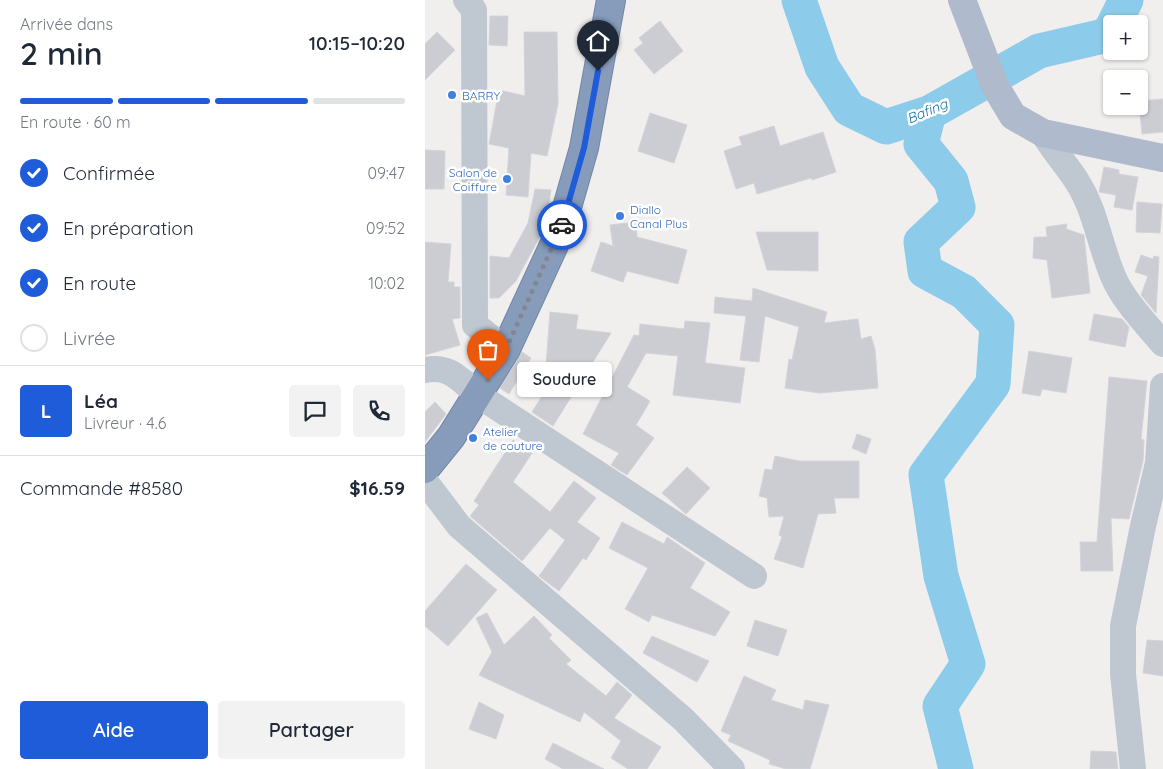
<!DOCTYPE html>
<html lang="fr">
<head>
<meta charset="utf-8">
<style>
  :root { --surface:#fff; --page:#f2f2f3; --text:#1f2937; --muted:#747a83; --line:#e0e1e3; --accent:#1f5cda }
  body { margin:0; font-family:Quicksand,sans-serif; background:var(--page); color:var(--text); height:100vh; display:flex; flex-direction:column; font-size:19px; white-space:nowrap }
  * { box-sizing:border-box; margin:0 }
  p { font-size:16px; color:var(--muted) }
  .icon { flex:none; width:28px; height:28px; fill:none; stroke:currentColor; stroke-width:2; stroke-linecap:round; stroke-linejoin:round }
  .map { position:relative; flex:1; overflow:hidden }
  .drawer { display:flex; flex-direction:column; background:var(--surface); width:425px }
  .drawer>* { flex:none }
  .controls { position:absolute; left:678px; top:15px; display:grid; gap:10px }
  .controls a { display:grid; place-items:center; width:45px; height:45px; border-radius:5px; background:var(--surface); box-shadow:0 1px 4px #0004; font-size:25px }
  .pin { position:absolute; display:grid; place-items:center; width:42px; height:42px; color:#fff; margin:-51px -21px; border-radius:50% 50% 50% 0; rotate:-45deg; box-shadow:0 0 5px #0007 }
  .pin .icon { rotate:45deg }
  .courier { position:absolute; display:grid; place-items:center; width:50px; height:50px; margin:-25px; border:4px solid #1f5cda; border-radius:50%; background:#fff; color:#222; box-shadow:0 1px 6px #0007 }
  .bubble { position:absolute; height:35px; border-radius:5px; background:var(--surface); box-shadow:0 1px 4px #0004; font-size:16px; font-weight:600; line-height:35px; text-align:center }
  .overview em { font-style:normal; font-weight:600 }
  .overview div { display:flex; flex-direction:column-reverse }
  .overview { display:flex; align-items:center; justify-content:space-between; height:85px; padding:0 20px }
  h1 { font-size:32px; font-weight:600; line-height:38px }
  .bar { display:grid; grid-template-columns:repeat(4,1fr); gap:8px 5px; align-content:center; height:60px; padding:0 20px }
  .bar i { height:6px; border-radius:4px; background:var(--line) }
  .bar .selected { background:var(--accent) }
  .bar p { grid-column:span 4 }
  .line { display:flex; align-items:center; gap:12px; padding:0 20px; border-top:1px solid var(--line) }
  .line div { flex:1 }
  .round { display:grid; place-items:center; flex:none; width:52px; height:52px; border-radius:5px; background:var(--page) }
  ol { padding:0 20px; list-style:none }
  li { display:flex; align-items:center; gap:15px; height:55px }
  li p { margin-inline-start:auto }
  li .icon { padding:5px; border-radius:50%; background:var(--accent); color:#fff; stroke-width:4 }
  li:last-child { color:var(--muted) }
  li i { width:28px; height:28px; border:2px solid var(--line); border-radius:50% }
  .action { display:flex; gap:10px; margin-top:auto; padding:10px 20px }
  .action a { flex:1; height:58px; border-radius:5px; background:var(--accent); color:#fff; font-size:20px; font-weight:600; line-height:58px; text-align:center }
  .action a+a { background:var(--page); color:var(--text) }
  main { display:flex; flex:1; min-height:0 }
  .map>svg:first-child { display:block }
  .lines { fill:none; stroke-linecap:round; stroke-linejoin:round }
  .river { stroke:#8ccbe9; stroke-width:35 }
  .building { fill:#cbcdd3; stroke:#d2d4d9 }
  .highway-casing { stroke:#7386a7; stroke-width:30 }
  .minor { stroke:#bfc7d0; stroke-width:26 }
  .major { stroke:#afbacc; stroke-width:28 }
  .highway { stroke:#879bbb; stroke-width:28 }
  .done { stroke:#82878e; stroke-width:5; stroke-dasharray:0 9 }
  .route { stroke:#1f5cda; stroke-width:6 }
  .shop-dot { fill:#3f7fe0; stroke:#fff; stroke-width:2 }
  .labels { text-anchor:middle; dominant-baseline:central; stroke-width:5; stroke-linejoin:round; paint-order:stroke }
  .shop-label { font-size:12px; fill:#366cbe; stroke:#fff; text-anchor:start }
  .water-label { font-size:14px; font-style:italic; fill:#1175a4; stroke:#fff }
</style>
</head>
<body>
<main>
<section class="drawer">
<div class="overview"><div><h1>2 min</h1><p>Arrivée dans</p></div><em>10:15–10:20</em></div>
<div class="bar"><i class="selected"></i><i class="selected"></i><i class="selected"></i><i></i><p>En route · 60 m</p></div>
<ol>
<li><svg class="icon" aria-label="check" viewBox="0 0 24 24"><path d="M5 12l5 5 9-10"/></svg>Confirmée<p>09:47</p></li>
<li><svg class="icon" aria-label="check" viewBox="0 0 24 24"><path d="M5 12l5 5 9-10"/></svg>En préparation<p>09:52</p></li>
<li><svg class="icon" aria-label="check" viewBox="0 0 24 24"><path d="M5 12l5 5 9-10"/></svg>En route<p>10:02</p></li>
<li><i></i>Livrée</li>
</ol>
<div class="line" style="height:90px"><b class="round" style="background:var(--accent);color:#fff">L</b><div><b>Léa</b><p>Livreur · 4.6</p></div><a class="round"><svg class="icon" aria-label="chat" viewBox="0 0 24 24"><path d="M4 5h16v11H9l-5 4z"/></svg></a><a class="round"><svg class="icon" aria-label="phone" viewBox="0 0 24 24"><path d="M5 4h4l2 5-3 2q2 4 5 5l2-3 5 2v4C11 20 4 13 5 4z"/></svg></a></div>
<div class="line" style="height:65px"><div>Commande #8580</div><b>$16.59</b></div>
<div class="action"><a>Aide</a><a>Partager</a></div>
</section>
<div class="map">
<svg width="738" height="769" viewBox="0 0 738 769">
  <rect width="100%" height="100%" fill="#f1eeee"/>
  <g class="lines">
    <!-- river -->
    <g class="river">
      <polyline points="374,0 397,67 424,109 461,127 504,113 614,51 683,35 686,29"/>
      <polyline points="689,24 701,0"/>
      <polyline points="504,113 496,144 526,181 533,207 496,242 500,271 539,292 572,325 568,384 501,475 516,576 543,664 515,706 531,769"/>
    </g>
  </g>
  <!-- building -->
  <g class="building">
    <polygon points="65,16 83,16 82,46 64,45"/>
    <polygon points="235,21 258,51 229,74 209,50 218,43 214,38"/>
    <polygon points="12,32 30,50 0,80 0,44"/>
    <polygon points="99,32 132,32 133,104 122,156 106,153 103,197 81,195 84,148 64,144 74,90 100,96"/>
    <polygon points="738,99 738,132 717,134 714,101"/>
    <polygon points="225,113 262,125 249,163 213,151"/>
    <polygon points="349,126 355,146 398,132 411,172 387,180 386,178 332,194 329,183 311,189 299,151 317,145 314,137"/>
    <polygon points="0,150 20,151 19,189 0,189"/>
    <polygon points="679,167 694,170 694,174 713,177 707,210 689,207 691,195 674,192"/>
    <polygon points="110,189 126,190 120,227 91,281 74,298 65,298 65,256 84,258 103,223"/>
    <polygon points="712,202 737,204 735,233 711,232"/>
    <polygon points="211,222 212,237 262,250 253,284 202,271 198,282 166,271 176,242 188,246 185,225"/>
    <polygon points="642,224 641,229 659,235 665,293 627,298 622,260 608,258 609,237 622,237 621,227"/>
    <polygon points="331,232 393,232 393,271 342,270"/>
    <polygon points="0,242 26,244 23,282 29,282 29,287 35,287 35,318 27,319 35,345 0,355"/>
    <polygon points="716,255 728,259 729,256 734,257 731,313 716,295 723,276 710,272"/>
    <polygon points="328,288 402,312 399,323 433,319 436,339 446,336 450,349 453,388 394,393 360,388 364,359 367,360 374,327 340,316 334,362 315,360 321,316 289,313 290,297 327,301"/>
    <polygon points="125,312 153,315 151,329 186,333 128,426 107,412 119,393"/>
    <polygon points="669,314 697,319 704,327 700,347 664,340"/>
    <polygon points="260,321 285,323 280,363 320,368 315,403 248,395 253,356 221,353 202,387 225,401 211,425 229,438 202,475 186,465 194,453 158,434 209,335 214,336 215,324 259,329"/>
    <polygon points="604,351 647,358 641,393 617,389 615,396 597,393"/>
    <polygon points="97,352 106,358 84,394 75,388"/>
    <polygon points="684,377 722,381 716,439 719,440 718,461 704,519 686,518 688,571 656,571 655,542 672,542"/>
    <polygon points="10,402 21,414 0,442 0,412"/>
    <polygon points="432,434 446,439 441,454 427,448"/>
    <polygon points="88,440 107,453 88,482 125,512 149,481 171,498 152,522 175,538 161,560 158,558 134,591 114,576 140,540 125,528 97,561 45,516 54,505 49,501"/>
    <polygon points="350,456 374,461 434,461 434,498 409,498 411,513 393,514 378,568 349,559 357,537 354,535 359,516 344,517 342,498 334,496 340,469 347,470"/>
    <polygon points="262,467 285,488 261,514 237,493"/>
    <polygon points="197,522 239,544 242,537 280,563 265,588 305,612 290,636 227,615 224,622 200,609 223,568 184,548"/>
    <polygon points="41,564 72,590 23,646 0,626 0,611"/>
    <polygon points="62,613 79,645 109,616 127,635 124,638 146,660 141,664 181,696 192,682 207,695 189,718 236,747 222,769 203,769 186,758 196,741 159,712 155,722 54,675 67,652 51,618"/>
    <polygon points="330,620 362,630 353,656 322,646"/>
    <polygon points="227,636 284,661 272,682 218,653"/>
    <polygon points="722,640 738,641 738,676 718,673"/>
    <polygon points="319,676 351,690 346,700 378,710 380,700 404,705 385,769 361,769 344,764 345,760 303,741 306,735 296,731"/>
    <polygon points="54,702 79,715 71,739 44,729"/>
    <polygon points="128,743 179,769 138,769 120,759"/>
    <polygon points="666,751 691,752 693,769 665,769"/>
  </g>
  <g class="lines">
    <!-- highway casing -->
    <g class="highway-casing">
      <polyline id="highway" points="0,469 26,437 81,349 135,232 159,148 186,0"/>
    </g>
    <!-- minor -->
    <g class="minor">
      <polyline points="41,0 49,10 50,325 81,349"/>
      <path d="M 618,133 C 628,151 643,166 653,183 C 671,212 675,246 688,276 C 697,299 722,325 738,344"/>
      <path d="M 0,370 C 26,365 35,380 53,395 L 329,576"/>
      <polyline points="0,481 34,526 258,719 307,769"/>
      <polyline points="708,769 698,674 698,626 718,526 733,463 738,386"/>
    </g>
    <!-- major -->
    <polyline class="major" points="537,0 570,86 588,116 618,133 738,158"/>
    <!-- highway -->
    <use href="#highway" class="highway"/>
  </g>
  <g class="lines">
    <!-- done -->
    <polyline class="done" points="63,380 81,349 137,225"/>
    <!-- route -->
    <polyline class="route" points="137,225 159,148 173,71"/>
  </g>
  <!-- markers -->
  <g class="shop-dot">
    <circle cx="27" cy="95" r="5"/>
    <circle cx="82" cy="179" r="5"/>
    <circle cx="195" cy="216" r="5"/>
    <circle cx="48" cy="438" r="5"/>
  </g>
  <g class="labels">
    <!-- shop labels -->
    <g class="shop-label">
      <text x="37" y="95">BARRY</text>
      <text x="72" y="172" text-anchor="end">Salon de<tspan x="72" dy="14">Coiffure</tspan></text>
      <text x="205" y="209">Diallo<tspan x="205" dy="14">Canal Plus</tspan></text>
      <text x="58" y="431">Atelier<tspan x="58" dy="14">de couture</tspan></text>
    </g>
    <!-- water labels -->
    <g class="water-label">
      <text transform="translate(502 111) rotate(-23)">Bafing</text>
    </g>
  </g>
</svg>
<div class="controls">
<a>+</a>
<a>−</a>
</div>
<div class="pin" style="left:63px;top:380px;background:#ea580c"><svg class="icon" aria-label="bag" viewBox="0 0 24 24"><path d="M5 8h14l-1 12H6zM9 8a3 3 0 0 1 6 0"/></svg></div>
<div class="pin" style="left:173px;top:71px;background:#1f2937"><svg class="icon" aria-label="home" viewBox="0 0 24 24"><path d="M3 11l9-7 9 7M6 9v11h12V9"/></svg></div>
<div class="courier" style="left:137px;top:225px"><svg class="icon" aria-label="car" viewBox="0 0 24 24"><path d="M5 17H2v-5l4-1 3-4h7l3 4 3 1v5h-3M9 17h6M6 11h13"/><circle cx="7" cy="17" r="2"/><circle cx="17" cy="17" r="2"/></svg></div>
<div class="bubble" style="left:92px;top:362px;width:95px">Soudure</div>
</div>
</main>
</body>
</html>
